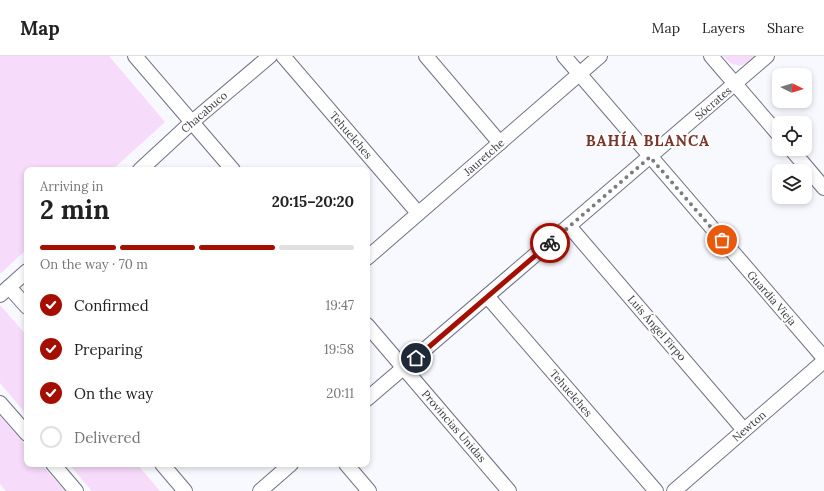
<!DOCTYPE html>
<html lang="en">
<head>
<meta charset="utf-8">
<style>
  :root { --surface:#fff; --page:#f6f6f6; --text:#222; --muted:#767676; --line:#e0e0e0; --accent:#a40f02 }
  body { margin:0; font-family:Lora,serif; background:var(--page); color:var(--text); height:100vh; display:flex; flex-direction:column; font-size:15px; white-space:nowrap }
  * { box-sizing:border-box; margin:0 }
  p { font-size:13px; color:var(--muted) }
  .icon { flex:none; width:22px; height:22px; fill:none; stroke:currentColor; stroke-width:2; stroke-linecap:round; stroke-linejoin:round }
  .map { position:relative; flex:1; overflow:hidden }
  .panel { position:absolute; left:24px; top:111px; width:346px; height:300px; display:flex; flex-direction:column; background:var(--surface); border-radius:8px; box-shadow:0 2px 6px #0003 }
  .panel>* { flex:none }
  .needle { width:26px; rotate:95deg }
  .controls { position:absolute; left:772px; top:12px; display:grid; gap:8px }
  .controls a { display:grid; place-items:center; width:40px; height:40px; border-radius:8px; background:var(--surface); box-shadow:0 2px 6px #0003; font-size:20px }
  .pin { position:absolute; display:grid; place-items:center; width:34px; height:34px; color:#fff; margin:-17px; border:2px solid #fff; border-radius:50%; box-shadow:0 1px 4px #0007 }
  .courier { position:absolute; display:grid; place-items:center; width:40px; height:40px; margin:-20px; border:3px solid #a40f02; border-radius:50%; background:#fff; color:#222; box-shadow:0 1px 5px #0007 }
  .overview em { font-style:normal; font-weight:700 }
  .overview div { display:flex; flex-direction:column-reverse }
  .overview { display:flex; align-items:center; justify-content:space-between; height:68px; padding:0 16px }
  h1 { font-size:26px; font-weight:700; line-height:30px }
  .bar { display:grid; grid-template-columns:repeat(4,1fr); gap:6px 4px; align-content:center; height:48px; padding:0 16px }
  .bar i { height:5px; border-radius:3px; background:var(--line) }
  .bar .on { background:var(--accent) }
  .bar p { grid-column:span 4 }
  ol { padding:0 16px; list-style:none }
  li { display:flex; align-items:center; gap:12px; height:44px }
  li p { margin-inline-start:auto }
  li .icon { padding:4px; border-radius:50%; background:var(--accent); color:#fff; stroke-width:4 }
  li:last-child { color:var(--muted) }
  li i { width:22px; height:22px; border:2px solid var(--line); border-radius:50% }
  header { display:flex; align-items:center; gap:24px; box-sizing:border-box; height:56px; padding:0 20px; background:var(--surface); border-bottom:1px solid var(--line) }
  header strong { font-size:19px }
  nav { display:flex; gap:22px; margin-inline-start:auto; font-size:14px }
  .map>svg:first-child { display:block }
  .green { fill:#f7dbfa }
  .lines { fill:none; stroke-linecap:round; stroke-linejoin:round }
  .street-casing { stroke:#6f7286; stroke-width:16 }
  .street { stroke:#fff; stroke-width:14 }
  .done { stroke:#7b7c83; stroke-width:4; stroke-dasharray:0 7.2 }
  .route { stroke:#a40f02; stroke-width:5 }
  .labels { text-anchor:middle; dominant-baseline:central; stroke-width:4; stroke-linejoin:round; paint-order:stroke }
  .street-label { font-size:11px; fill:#373841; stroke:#fff }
  .district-label { font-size:15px; font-weight:bold; letter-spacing:1px; fill:#7a342a; stroke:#fff }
</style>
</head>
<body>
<header>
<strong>Map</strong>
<nav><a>Map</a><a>Layers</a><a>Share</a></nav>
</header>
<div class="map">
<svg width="824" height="435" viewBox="0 0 824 435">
  <rect width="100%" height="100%" fill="#f8f9fe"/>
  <!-- green -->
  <g class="green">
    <polygon points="0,0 109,0 165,66 112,114 27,114 27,193 0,218"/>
    <polygon points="723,0 755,0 749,6 740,10 730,7"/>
    <polygon points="0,249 27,280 27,359 0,327"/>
    <polygon points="0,360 27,391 27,408 41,408 65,435 6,435 0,428"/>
    <polygon points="69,408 137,408 160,435 92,435"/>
  </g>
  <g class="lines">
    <!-- street casing -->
    <g class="street-casing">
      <g id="street">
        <polyline points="135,0 233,114"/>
        <polyline points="283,0 418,157"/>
        <polyline points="426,0 500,87"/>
        <polyline points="564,0 824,302"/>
        <polyline points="711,0 779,79"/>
        <polyline points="791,93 824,132"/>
        <polyline points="140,114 192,66 270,0"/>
        <polyline points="569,170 744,374"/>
        <polyline points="367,202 600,0"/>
        <polyline points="9,231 27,251"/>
        <polyline points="0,239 27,215"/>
        <polyline points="487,240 656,435"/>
        <polyline points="367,269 509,435"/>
        <polyline points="367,343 767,0"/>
        <polyline points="0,347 27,378"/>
        <polyline points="53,408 76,435"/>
        <polyline points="162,408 185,435"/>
        <polyline points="346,408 369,435"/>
        <polyline points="260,435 291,408"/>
        <polyline points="674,435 824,305"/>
      </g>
    </g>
    <!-- street -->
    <use href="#street" class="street"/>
  </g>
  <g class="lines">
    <!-- done -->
    <polyline class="done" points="550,187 650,101 722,184"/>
    <!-- route -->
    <polyline class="route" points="416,302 550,187"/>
  </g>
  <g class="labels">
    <!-- street labels -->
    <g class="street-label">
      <text transform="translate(713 47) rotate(-41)">Sócrates</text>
      <text transform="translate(204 56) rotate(-41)">Chacabuco</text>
      <text transform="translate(351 79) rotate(49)">Tehuelches</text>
      <text transform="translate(484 101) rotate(-41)">Jauretche</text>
      <text transform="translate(772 242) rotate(49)">Guardia Vieja</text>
      <text transform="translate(657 272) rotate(49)">Luis Ángel Firpo</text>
      <text transform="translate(571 337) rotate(49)">Tehuelches</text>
      <text transform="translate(454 370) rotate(49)">Provincias Unidas</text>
      <text transform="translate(749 370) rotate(-41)">Newton</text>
    </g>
    <!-- district labels -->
    <g class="district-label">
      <text x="648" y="84">BAHÍA BLANCA</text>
    </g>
  </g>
</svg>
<div class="controls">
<a><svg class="needle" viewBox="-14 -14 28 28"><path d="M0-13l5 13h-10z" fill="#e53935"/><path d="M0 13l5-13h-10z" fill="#767676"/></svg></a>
<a><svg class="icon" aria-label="locate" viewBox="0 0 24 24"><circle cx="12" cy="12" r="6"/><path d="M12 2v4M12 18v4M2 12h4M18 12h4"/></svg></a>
<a><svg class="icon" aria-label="layers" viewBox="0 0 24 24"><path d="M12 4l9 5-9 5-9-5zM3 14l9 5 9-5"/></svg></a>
</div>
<div class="pin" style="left:722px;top:184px;background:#ea580c"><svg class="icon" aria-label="bag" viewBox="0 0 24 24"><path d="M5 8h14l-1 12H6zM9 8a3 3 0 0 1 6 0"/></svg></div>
<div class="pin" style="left:416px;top:302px;background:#1f2937"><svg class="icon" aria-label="home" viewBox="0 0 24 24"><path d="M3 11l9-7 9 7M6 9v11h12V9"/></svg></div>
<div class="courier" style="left:550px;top:187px"><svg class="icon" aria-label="bike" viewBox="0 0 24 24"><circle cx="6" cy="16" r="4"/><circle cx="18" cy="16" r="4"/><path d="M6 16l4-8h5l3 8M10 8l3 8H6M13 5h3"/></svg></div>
<section class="panel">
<div class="overview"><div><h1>2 min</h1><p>Arriving in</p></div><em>20:15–20:20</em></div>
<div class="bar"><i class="on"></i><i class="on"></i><i class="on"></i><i></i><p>On the way · 70 m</p></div>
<ol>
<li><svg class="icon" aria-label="check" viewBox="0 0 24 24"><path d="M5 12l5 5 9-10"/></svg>Confirmed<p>19:47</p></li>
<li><svg class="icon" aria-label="check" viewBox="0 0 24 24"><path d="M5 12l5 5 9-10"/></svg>Preparing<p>19:58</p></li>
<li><svg class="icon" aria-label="check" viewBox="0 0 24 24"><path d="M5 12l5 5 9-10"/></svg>On the way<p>20:11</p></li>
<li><i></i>Delivered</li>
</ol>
</section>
</div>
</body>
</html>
